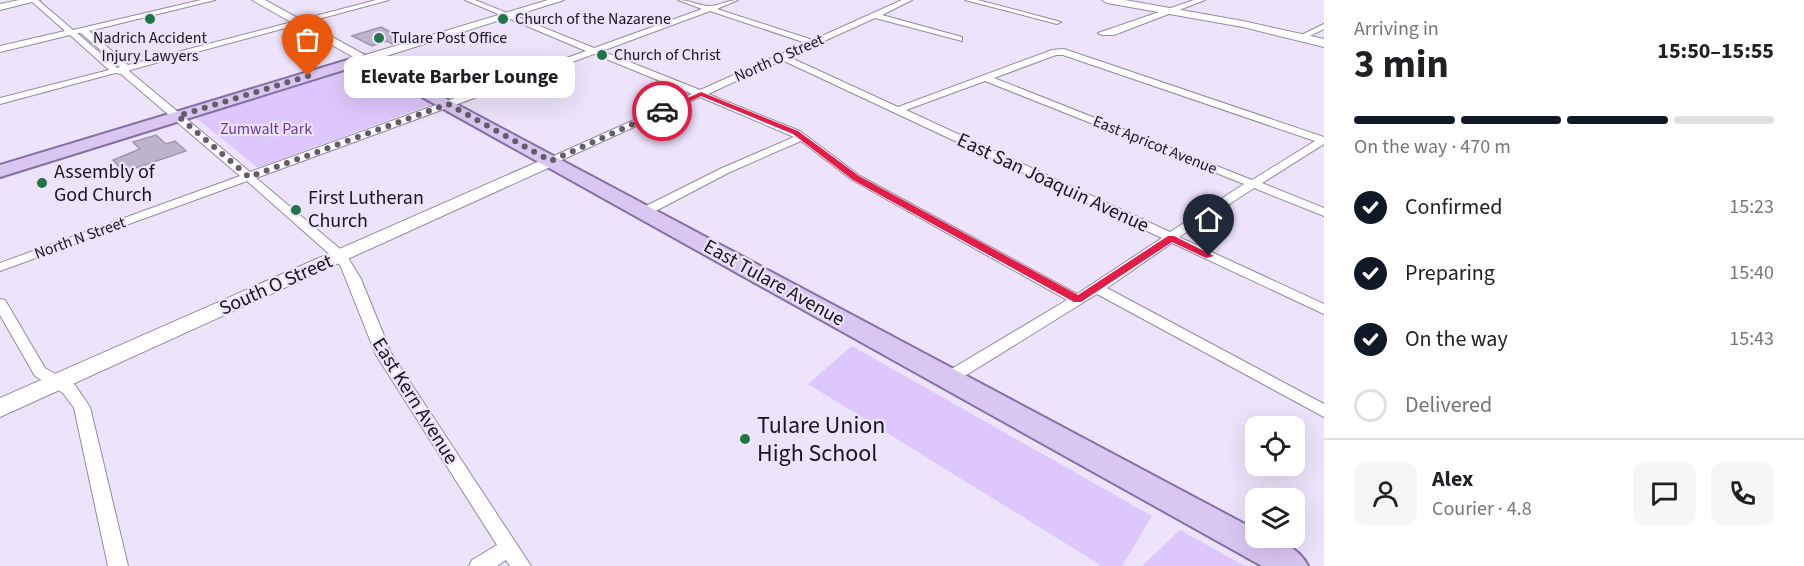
<!DOCTYPE html>
<html lang="en">
<head>
<meta charset="utf-8">
<style>
  :root { --surface:#fff; --page:#f6f6f6; --text:#202124; --muted:#757577; --line:#e0e0e0; --accent:#111827 }
  body { margin:0; font-family:"Source Sans 3",sans-serif; background:var(--page); color:var(--text); height:100vh; display:flex; flex-direction:column; font-size:22px; white-space:nowrap }
  * { box-sizing:border-box; margin:0 }
  p { font-size:20px; color:var(--muted) }
  .icon { flex:none; width:33px; height:33px; fill:none; stroke:currentColor; stroke-width:2; stroke-linecap:round; stroke-linejoin:round }
  .map { position:relative; flex:1; overflow:hidden }
  .sheet { display:flex; flex-direction:column; background:var(--surface); width:480px }
  .sheet>* { flex:none }
  .controls { position:absolute; left:1245px; top:416px; display:grid; gap:12px }
  .controls a { display:grid; place-items:center; width:60px; height:60px; border-radius:12px; background:var(--surface); box-shadow:0 6px 24px #0002; font-size:30px }
  .pin { position:absolute; display:grid; place-items:center; width:51px; height:51px; color:#fff; margin:-62px -26px; border-radius:50% 50% 50% 0; rotate:-45deg; box-shadow:0 0 6px #0007 }
  .pin .icon { rotate:45deg }
  .courier { position:absolute; display:grid; place-items:center; width:60px; height:60px; margin:-30px; border:4px solid #e11d48; border-radius:50%; background:#fff; color:#222; box-shadow:0 2px 8px #0007 }
  .bubble { position:absolute; height:42px; border-radius:12px; background:var(--surface); box-shadow:0 6px 24px #0002; font-size:20px; font-weight:700; line-height:42px; text-align:center }
  .overview em { font-style:normal; font-weight:700 }
  .overview div { display:flex; flex-direction:column-reverse }
  .overview { display:flex; align-items:center; justify-content:space-between; height:102px; padding:0 30px }
  h1 { font-size:39px; font-weight:700; line-height:45px }
  .bar { display:grid; grid-template-columns:repeat(4,1fr); gap:9px 6px; align-content:center; height:72px; padding:0 30px }
  .bar i { height:8px; border-radius:4px; background:var(--line) }
  .bar .active { background:var(--accent) }
  .bar p { grid-column:span 4 }
  .line { display:flex; align-items:center; gap:15px; padding:0 30px; border-top:2px solid var(--line) }
  .line div { flex:1 }
  .round { display:grid; place-items:center; flex:none; width:63px; height:63px; border-radius:12px; background:var(--page) }
  ol { padding:0 30px; list-style:none }
  li { display:flex; align-items:center; gap:18px; height:66px }
  li p { margin-inline-start:auto }
  li .icon { padding:6px; border-radius:50%; background:var(--accent); color:#fff; stroke-width:4 }
  li:last-child { color:var(--muted) }
  li i { width:33px; height:33px; border:3px solid var(--line); border-radius:50% }
  main { display:flex; flex:1; min-height:0 }
  .map>svg:first-child { display:block }
  .green { fill:#dec7fc }
  .building { fill:#beb5cb; stroke:#9f96ab; stroke-width:1.5 }
  .lines { fill:none; stroke-linecap:round; stroke-linejoin:round }
  .street-casing { stroke:#938a9f; stroke-width:2 }
  .secondary-casing { stroke:#938a9f; stroke-width:2 }
  .primary-casing { stroke:#8670a1; stroke-width:4 }
  .street { fill:#fff; fill-rule:evenodd }
  .secondary { fill:#fff; fill-rule:evenodd }
  .primary { fill:#dac7f1; fill-rule:evenodd }
  .route { fill:#e11d48 }
  .done { stroke:#635d6a; stroke-width:6; stroke-dasharray:0 10.8 }
  .poi-dot { fill:#207447; stroke:#ede4fb; stroke-width:2 }
  .labels { text-anchor:middle; dominant-baseline:central; stroke-width:4.5; stroke-linejoin:round; paint-order:stroke }
  .far-poi-label { font-size:16px; fill:#18151c; stroke:#ede4fb; text-anchor:start }
  .far-street-label { font-size:16px; fill:#18151c; stroke:#ede4fb }
  .far-park-label { font-size:16px; fill:#6b389a; stroke:#ede4fb }
  .poi-label { font-size:20px; fill:#18151c; stroke:#ede4fb; text-anchor:start }
  .street-label { font-size:20px; fill:#18151c; stroke:#ede4fb }
  .near-poi-label { font-size:24px; fill:#18151c; stroke:#ede4fb; text-anchor:start }
</style>
</head>
<body>
<main>
<div class="map">
<svg width="1324" height="566" viewBox="0 0 1324 566">
  <rect width="100%" height="100%" fill="#ede4fb"/>
  <!-- green -->
  <g class="green">
    <polygon points="361,67 368,67 432,104 258,168 195,117"/>
    <polygon points="852,346 1152,516 1122,566 1102,566 808,384"/>
    <polygon points="1180,530 1245,566 1142,566"/>
  </g>
  <!-- building -->
  <g class="building">
    <polygon points="381,27 406,40 392,44 387,41 372,46 352,36"/>
    <polygon points="156,135 166,144 175,141 186,151 124,172 113,160 140,149 133,142"/>
  </g>
  <g class="lines">
    <!-- street casing -->
    <g class="street-casing">
      <g id="street">
        <path d="M 30,0 L 38,0 L 73,30 L 201,0 L 215,0 L 89,31 L 128,65 L 376,0 L 389,0 L 130,70 L 129,71 L 250,172 L 586,51 L 465,0 L 475,0 L 594,48 L 702,9 L 678,0 C 689,0 698,5 708,6 C 716,7 727,0 738,0 L 717,9 L 813,40 L 902,0 L 912,0 L 882,15 L 962,37 L 962,41 L 875,18 L 789,57 L 898,107 L 1052,50 L 1064,49 L 1324,137 L 1324,144 L 1262,183 L 1324,208 L 1324,216 L 1254,188 L 1179,237 L 1324,304 L 1324,314 L 1172,243 L 1107,288 L 1324,404 L 1324,417 L 1097,294 L 955,382 L 943,382 L 941,378 L 943,374 L 1067,300 L 852,180 L 801,141 L 730,172 L 648,215 L 640,215 L 638,212 L 640,209 L 722,168 L 794,137 L 700,97 L 555,163 L 547,163 L 547,159 L 692,94 L 594,54 L 256,178 L 345,253 L 361,279 L 391,353 L 531,566 L 510,566 L 506,560 L 497,566 L 469,566 L 472,560 L 497,545 L 376,355 L 341,267 L 335,259 L 247,181 L 0,271 L 0,263 L 240,176 L 121,74 L 115,73 L 0,104 L 0,98 L 109,70 L 70,35 L 0,52 L 0,46 L 65,31 ZM 710,11 L 806,43 L 700,90 L 602,51 ZM 77,33 L 81,33 L 120,67 L 117,68 ZM 1056,55 L 1063,55 L 1315,141 L 1252,180 L 994,78 ZM 782,60 L 1162,238 L 1077,294 L 860,176 L 800,131 L 708,94 ZM 985,81 L 1244,184 L 1170,232 L 906,110 Z"/>
        <polygon points="965,0 978,0 1061,22 1057,24"/>
        <polygon points="1194,0 1205,0 1114,35 1102,35 1098,33"/>
        <polygon points="1324,24 1324,29 1304,39 1297,37"/>
        <polygon points="0,299 5,300 45,368 75,385 90,407 128,566 108,566 74,408 63,393 35,376 0,315"/>
      </g>
    </g>
    <!-- secondary casing -->
    <g class="secondary-casing">
      <g id="secondary">
        <polygon points="19,0 40,0 0,10 0,4"/>
        <polygon points="252,0 265,0 365,55 548,0 564,0 364,63"/>
        <polygon points="1102,0 1125,0 1243,21 1324,39 1324,47 1243,27 1107,3"/>
        <polygon points="551,156 559,161 557,164 0,417 0,398"/>
      </g>
    </g>
    <!-- primary casing -->
    <g class="primary-casing">
      <path id="primary" d="M 364,55 L 1256,530 L 1256,537 C 1275,537 1300,548 1308,566 L 1262,566 L 363,64 L 0,177 L 0,165 Z"/>
    </g>
    <!-- street -->
    <use href="#street" class="street"/>
    <!-- secondary -->
    <use href="#secondary" class="secondary"/>
    <!-- primary -->
    <use href="#primary" class="primary"/>
  </g>
  <!-- route -->
  <polygon class="route" points="701,92 798,131 859,176 1078,295 1168,236 1174,236 1214,256 1206,258 1172,242 1081,302 1074,302 853,180 793,134 701,96 665,113 659,111"/>
  <g class="lines">
    <!-- done -->
    <polyline class="done" points="308,76 178,116 249,177 448,104 551,161 662,111"/>
  </g>
  <!-- markers -->
  <g class="poi-dot">
    <circle cx="150" cy="19" r="6"/>
    <circle cx="503" cy="19" r="6"/>
    <circle cx="379" cy="38" r="6"/>
    <circle cx="602" cy="55" r="6"/>
    <circle cx="42" cy="183" r="6"/>
    <circle cx="296" cy="210" r="6"/>
    <circle cx="745" cy="439" r="6"/>
  </g>
  <g class="labels">
    <!-- far-poi labels -->
    <g class="far-poi-label">
      <text x="515" y="19">Church of the Nazarene</text>
      <text x="150" y="38" text-anchor="middle">Nadrich Accident<tspan x="150" dy="18">Injury Lawyers</tspan></text>
      <text x="391" y="38">Tulare Post Office</text>
      <text x="614" y="55">Church of Christ</text>
    </g>
    <!-- far-street labels -->
    <g class="far-street-label">
      <text transform="translate(779 58) rotate(-24)">North O Street</text>
      <text transform="translate(1155 145) rotate(22)">East Apricot Avenue</text>
      <text transform="translate(80 238) rotate(-20)">North N Street</text>
    </g>
    <!-- far-park labels -->
    <g class="far-park-label">
      <text x="266" y="129">Zumwalt Park</text>
    </g>
    <!-- poi labels -->
    <g class="poi-label">
      <text x="54" y="172">Assembly of<tspan x="54" dy="23">God Church</tspan></text>
      <text x="308" y="198">First Lutheran<tspan x="308" dy="23">Church</tspan></text>
    </g>
    <!-- street labels -->
    <g class="street-label">
      <text transform="translate(1053 183) rotate(25)">East San Joaquin Avenue</text>
      <text transform="translate(774 283) rotate(29)">East Tulare Avenue</text>
      <text transform="translate(276 285) rotate(-24)">South O Street</text>
      <text transform="translate(415 401) rotate(58)">East Kern Avenue</text>
    </g>
    <!-- near-poi labels -->
    <g class="near-poi-label">
      <text x="757" y="425">Tulare Union<tspan x="757" dy="28">High School</tspan></text>
    </g>
  </g>
</svg>
<div class="controls">
<a><svg class="icon" aria-label="locate" viewBox="0 0 24 24"><circle cx="12" cy="12" r="6"/><path d="M12 2v4M12 18v4M2 12h4M18 12h4"/></svg></a>
<a><svg class="icon" aria-label="layers" viewBox="0 0 24 24"><path d="M12 4l9 5-9 5-9-5zM3 14l9 5 9-5"/></svg></a>
</div>
<div class="pin" style="left:308px;top:76px;background:#ea580c"><svg class="icon" aria-label="bag" viewBox="0 0 24 24"><path d="M5 8h14l-1 12H6zM9 8a3 3 0 0 1 6 0"/></svg></div>
<div class="pin" style="left:1209px;top:256px;background:#1f2937"><svg class="icon" aria-label="home" viewBox="0 0 24 24"><path d="M3 11l9-7 9 7M6 9v11h12V9"/></svg></div>
<div class="courier" style="left:662px;top:111px"><svg class="icon" aria-label="car" viewBox="0 0 24 24"><path d="M5 17H2v-5l4-1 3-4h7l3 4 3 1v5h-3M9 17h6M6 11h13"/><circle cx="7" cy="17" r="2"/><circle cx="17" cy="17" r="2"/></svg></div>
<div class="bubble" style="left:344px;top:56px;width:231px">Elevate Barber Lounge</div>
</div>
<section class="sheet">
<div class="overview"><div><h1>3 min</h1><p>Arriving in</p></div><em>15:50–15:55</em></div>
<div class="bar"><i class="active"></i><i class="active"></i><i class="active"></i><i></i><p>On the way · 470 m</p></div>
<ol>
<li><svg class="icon" aria-label="check" viewBox="0 0 24 24"><path d="M5 12l5 5 9-10"/></svg>Confirmed<p>15:23</p></li>
<li><svg class="icon" aria-label="check" viewBox="0 0 24 24"><path d="M5 12l5 5 9-10"/></svg>Preparing<p>15:40</p></li>
<li><svg class="icon" aria-label="check" viewBox="0 0 24 24"><path d="M5 12l5 5 9-10"/></svg>On the way<p>15:43</p></li>
<li><i></i>Delivered</li>
</ol>
<div class="line" style="height:108px"><a class="round"><svg class="icon" aria-label="person" viewBox="0 0 24 24"><circle cx="12" cy="8" r="4"/><path d="M4 21q1-7 8-7t8 7"/></svg></a><div><b>Alex</b><p>Courier · 4.8</p></div><a class="round"><svg class="icon" aria-label="chat" viewBox="0 0 24 24"><path d="M4 5h16v11H9l-5 4z"/></svg></a><a class="round"><svg class="icon" aria-label="phone" viewBox="0 0 24 24"><path d="M5 4h4l2 5-3 2q2 4 5 5l2-3 5 2v4C11 20 4 13 5 4z"/></svg></a></div>
</section>
</main>
</body>
</html>
